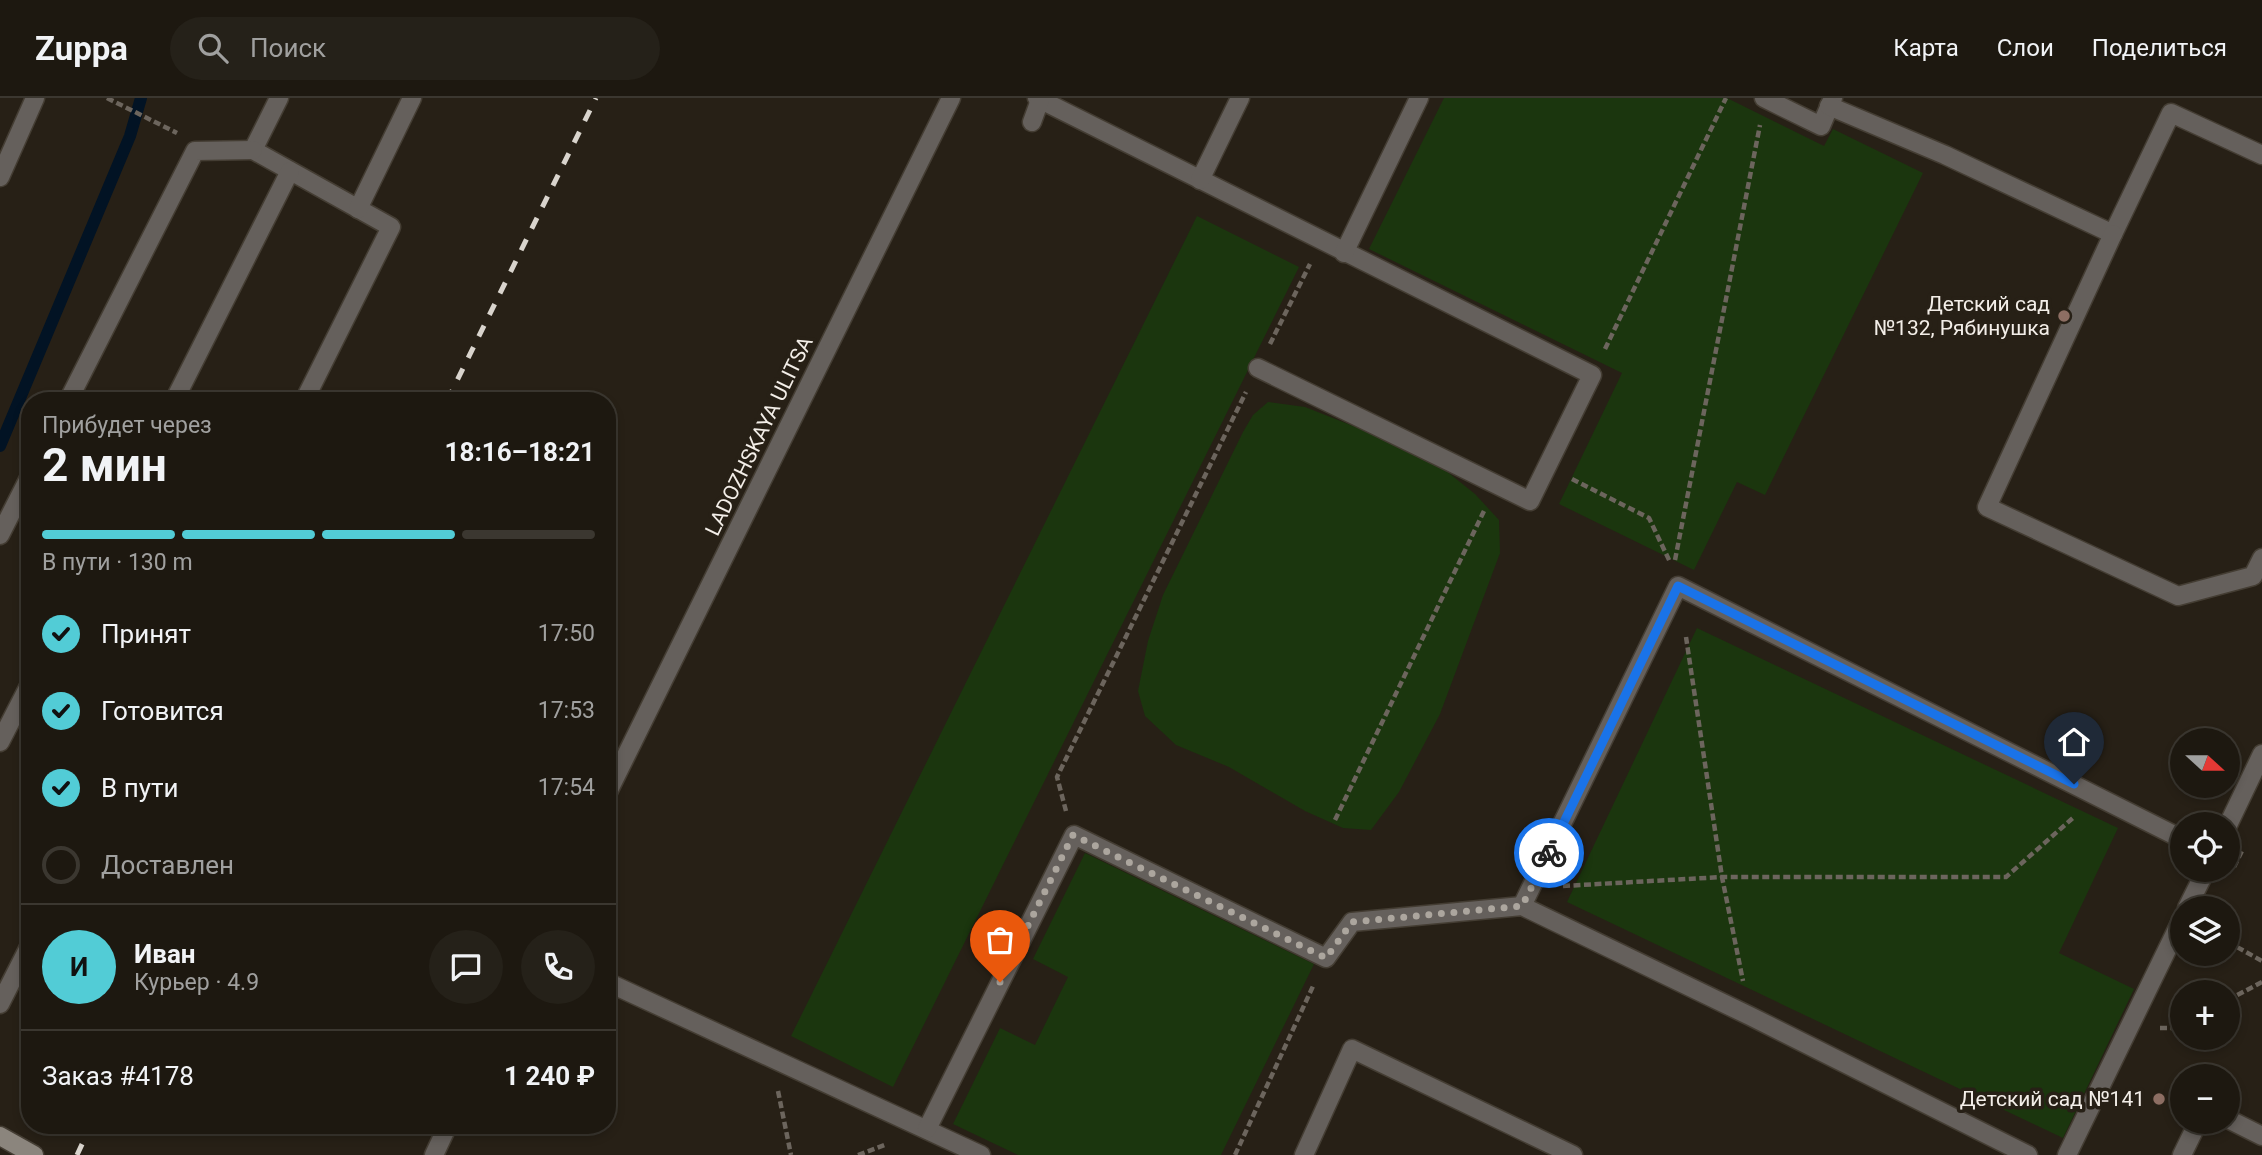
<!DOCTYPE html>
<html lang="ru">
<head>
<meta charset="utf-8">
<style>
  :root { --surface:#1d1810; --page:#252119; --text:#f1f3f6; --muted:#a0a09f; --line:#3b3730; --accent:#52ccd6 }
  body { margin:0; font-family:Roboto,sans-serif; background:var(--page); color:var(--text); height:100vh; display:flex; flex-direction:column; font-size:26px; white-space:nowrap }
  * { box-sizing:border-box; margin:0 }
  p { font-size:23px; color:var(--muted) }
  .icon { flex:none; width:38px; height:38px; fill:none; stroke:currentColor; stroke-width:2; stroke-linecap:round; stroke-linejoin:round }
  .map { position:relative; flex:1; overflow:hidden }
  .drawer { position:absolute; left:21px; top:294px; width:595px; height:742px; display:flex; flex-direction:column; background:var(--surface); border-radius:28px; box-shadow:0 4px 10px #0003,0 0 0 2px var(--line) }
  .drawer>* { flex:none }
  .needle { width:46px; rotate:111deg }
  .tools { position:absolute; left:2170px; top:630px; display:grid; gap:14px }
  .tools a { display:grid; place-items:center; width:70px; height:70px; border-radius:50%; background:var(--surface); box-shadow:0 4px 10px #0003,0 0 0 2px var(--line); font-size:35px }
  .pin { position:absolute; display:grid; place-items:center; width:60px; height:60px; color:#fff; margin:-72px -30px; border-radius:50% 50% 50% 0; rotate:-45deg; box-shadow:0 0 7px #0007 }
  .pin .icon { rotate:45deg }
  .courier { position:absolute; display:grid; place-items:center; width:70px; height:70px; margin:-35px; border:5px solid #1a73e8; border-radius:50%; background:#fff; color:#222; box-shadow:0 2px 9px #0007 }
  .head em { font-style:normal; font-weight:700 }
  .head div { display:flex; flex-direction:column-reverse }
  .head { display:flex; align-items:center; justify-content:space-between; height:119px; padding:0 21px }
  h1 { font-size:46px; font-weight:700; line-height:52px }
  .bar { display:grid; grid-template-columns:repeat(4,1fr); gap:10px 7px; align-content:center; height:84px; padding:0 21px }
  .bar i { height:9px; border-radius:5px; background:var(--line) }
  .bar .active { background:var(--accent) }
  .bar p { grid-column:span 4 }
  .line { display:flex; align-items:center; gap:18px; padding:0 21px; border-top:2px solid var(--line) }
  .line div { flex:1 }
  .round { display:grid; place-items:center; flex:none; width:74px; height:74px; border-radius:37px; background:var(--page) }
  ol { padding:0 21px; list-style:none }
  li { display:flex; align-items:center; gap:21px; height:77px }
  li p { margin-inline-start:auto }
  li .icon { padding:7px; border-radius:50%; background:var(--accent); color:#111; stroke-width:4 }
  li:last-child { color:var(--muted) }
  li i { width:38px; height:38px; border:4px solid var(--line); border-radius:50% }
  header { display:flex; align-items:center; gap:42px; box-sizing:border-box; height:98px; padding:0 35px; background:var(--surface); border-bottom:2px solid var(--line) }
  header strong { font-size:33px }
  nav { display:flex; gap:38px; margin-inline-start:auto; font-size:24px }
  .search { width:490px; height:63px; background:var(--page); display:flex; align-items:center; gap:18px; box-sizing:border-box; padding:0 24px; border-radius:38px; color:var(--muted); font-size:26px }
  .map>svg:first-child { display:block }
  .green { fill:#1b360e }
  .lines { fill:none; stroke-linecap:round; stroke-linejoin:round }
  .stream { stroke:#021324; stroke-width:12 }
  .lane-casing { stroke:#443d33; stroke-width:21 }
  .street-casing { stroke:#443d33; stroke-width:21 }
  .secondary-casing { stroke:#443d33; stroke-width:21 }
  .path { stroke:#6c655d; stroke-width:4.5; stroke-dasharray:7 3.5; stroke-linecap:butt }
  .lane { stroke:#65605c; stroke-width:18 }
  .street { stroke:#65605c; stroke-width:18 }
  .secondary { stroke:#8b857d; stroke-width:18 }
  .rail { stroke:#d9d4cd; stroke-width:5; stroke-dasharray:12 12; stroke-linecap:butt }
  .done { stroke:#aca69e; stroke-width:7; stroke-dasharray:0 12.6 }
  .route { stroke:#1a73e8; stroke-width:9 }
  .education-dot { fill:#8d6e63; stroke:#272016; stroke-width:2.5 }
  .labels { text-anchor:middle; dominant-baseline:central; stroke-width:7; stroke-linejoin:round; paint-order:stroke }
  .poi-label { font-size:21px; fill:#f3eee8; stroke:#272016; text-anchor:end }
  .street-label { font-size:21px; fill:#f3eee8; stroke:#272016 }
</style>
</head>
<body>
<header>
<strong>Zuppa</strong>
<div class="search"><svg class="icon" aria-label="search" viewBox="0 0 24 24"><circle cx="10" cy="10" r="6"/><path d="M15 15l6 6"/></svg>Поиск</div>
<nav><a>Карта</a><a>Слои</a><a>Поделиться</a></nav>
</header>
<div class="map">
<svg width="2262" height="1057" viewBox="0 0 2262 1057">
  <rect width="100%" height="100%" fill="#272016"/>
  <!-- green -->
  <g class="green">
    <polygon points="1444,0 1727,0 1824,48 1833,31 1923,75 1765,397 1737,384 1694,472 1559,406 1622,275 1369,151"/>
    <polygon points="1197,118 1299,169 893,989 791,938"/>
    <polygon points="1268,304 1305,309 1376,337 1445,372 1475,396 1499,422 1500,455 1440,616 1399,694 1371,732 1343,730 1305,713 1229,669 1176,647 1145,618 1138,593 1148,543 1163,497 1243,334 1253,317"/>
    <polygon points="1697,530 2118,730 2059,855 2134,891 2063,1040 1567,804"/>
    <polygon points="1085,755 1314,866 1221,1057 1018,1057 953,1026 1000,930 1035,947 1068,879 1033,861"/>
  </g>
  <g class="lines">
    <!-- stream -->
    <polyline class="stream" points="0,348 130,38 141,0"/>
    <!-- lane casing -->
    <g class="lane-casing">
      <g id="lane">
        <polyline points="279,0 253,52 391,129 304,303"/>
        <polyline points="1037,0 1592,277 1530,403 1258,270"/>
        <polyline points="1764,0 1821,28 1833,0"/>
        <polyline points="1829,8 1945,57 2113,136 2171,15 2262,57"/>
        <polyline points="1032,24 1040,2"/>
        <polyline points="1200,82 1240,0"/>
        <polyline points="358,111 412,0"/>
        <polyline points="2113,136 1987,409 2178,498 2253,478 2262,460"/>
        <polyline points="1344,155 1419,0"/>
        <polyline points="68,303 195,53 253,52"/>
        <polyline points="174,303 290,73"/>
        <polyline points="0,437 30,378"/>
        <polyline points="0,644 30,586"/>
        <polyline points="1522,808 1678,488 2182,741"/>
        <polyline points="607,884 981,1057"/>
        <polyline points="0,906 30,847"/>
        <polyline points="2228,1021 2262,1038"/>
        <polyline points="927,1031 1074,737 1326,860 1352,824 1522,808 1750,918 2028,1057"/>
        <polyline points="1304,1057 1352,951 1573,1057"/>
        <polyline points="2182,1057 2198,1024"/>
      </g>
    </g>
    <!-- street casing -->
    <g class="street-casing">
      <g id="street">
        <polyline points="0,79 35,0"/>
        <polyline points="607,696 951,0"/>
        <polyline points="2228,727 2262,656"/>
        <polyline points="2187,810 2206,772"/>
        <polyline points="434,1057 448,1027"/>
        <polyline points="2067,1057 2182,821"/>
      </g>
    </g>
    <!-- secondary casing -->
    <g class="secondary-casing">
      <polyline id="secondary" points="0,1038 34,1057"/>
    </g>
    <!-- path -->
    <g class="path">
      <polyline points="107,0 177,35"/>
      <polyline points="1270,246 1310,166"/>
      <polyline points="1605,251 1726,0"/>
      <polyline points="1572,381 1649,420 1670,464"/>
      <polyline points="1675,462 1760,27"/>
      <polyline points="1686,539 1722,779 1743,883"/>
      <polyline points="1066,713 1057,679 1246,294"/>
      <polyline points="1335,722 1484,413"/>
      <polyline points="2234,769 2243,751"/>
      <polyline points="1563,788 1722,779 2006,779 2074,719"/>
      <polyline points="2228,844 2262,863"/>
      <polyline points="2228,902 2262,884"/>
      <polyline points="2160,930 2173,930 2182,925"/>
      <polyline points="778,993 791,1057"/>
      <polyline points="858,1057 887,1046"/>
      <polyline points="1235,1057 1314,886"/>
    </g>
    <!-- lane -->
    <use href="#lane" class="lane"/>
    <!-- street -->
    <use href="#street" class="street"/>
    <!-- secondary -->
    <use href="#secondary" class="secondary"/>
    <!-- rail -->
    <g class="rail">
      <polyline points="447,303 596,0"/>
      <polyline points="77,1057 91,1027"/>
    </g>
  </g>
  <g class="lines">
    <!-- done -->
    <polyline class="done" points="1000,884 1073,737 1326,860 1352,824 1522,808 1549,755"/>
    <!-- route -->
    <polyline class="route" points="1549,755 1678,488 2074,686"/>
  </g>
  <!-- markers -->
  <g class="education-dot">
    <circle cx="2064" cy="218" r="7"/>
    <circle cx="2159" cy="1001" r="7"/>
  </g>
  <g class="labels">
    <!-- poi labels -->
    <g class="poi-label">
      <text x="2050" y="206">Детский сад<tspan x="2050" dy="24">№132, Рябинушка</tspan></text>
      <text x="2145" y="1001">Детский сад №141</text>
    </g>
    <!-- street labels -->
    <g class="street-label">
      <text transform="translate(759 338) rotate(-64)">LADOZHSKAYA ULITSA</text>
    </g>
  </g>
</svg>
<div class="tools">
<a><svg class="needle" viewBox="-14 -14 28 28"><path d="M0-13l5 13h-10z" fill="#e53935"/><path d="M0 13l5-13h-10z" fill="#a0a09f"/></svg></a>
<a><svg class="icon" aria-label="locate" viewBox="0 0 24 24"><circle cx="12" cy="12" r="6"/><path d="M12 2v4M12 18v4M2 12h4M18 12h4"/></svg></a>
<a><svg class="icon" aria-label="layers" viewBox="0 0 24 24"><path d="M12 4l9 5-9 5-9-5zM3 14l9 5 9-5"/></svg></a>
<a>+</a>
<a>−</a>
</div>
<div class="pin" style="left:1000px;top:884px;background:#ea580c"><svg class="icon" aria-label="bag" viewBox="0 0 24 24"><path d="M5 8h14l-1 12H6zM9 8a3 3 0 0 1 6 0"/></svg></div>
<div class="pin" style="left:2074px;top:686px;background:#1f2937"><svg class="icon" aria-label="home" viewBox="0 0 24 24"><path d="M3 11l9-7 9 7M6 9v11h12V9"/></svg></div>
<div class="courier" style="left:1549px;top:755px"><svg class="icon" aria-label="bike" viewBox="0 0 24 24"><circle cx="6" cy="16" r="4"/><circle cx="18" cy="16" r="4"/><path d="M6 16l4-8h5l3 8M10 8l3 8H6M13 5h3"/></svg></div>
<section class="drawer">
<div class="head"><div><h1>2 мин</h1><p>Прибудет через</p></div><em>18:16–18:21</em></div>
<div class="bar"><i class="active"></i><i class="active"></i><i class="active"></i><i></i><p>В пути · 130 m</p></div>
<ol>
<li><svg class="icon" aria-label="check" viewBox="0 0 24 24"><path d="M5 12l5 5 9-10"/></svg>Принят<p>17:50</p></li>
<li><svg class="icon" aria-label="check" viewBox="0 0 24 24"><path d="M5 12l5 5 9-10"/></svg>Готовится<p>17:53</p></li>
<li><svg class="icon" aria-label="check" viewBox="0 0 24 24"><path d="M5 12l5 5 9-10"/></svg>В пути<p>17:54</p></li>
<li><i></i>Доставлен</li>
</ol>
<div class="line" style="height:126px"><b class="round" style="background:var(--accent);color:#111">И</b><div><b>Иван</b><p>Курьер · 4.9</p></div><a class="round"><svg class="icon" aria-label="chat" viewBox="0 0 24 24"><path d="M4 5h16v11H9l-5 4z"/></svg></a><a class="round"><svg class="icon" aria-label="phone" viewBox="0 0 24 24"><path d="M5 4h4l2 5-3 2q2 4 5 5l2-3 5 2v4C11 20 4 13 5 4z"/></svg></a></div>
<div class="line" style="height:91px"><div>Заказ #4178</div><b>1 240 ₽</b></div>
</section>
</div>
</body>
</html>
